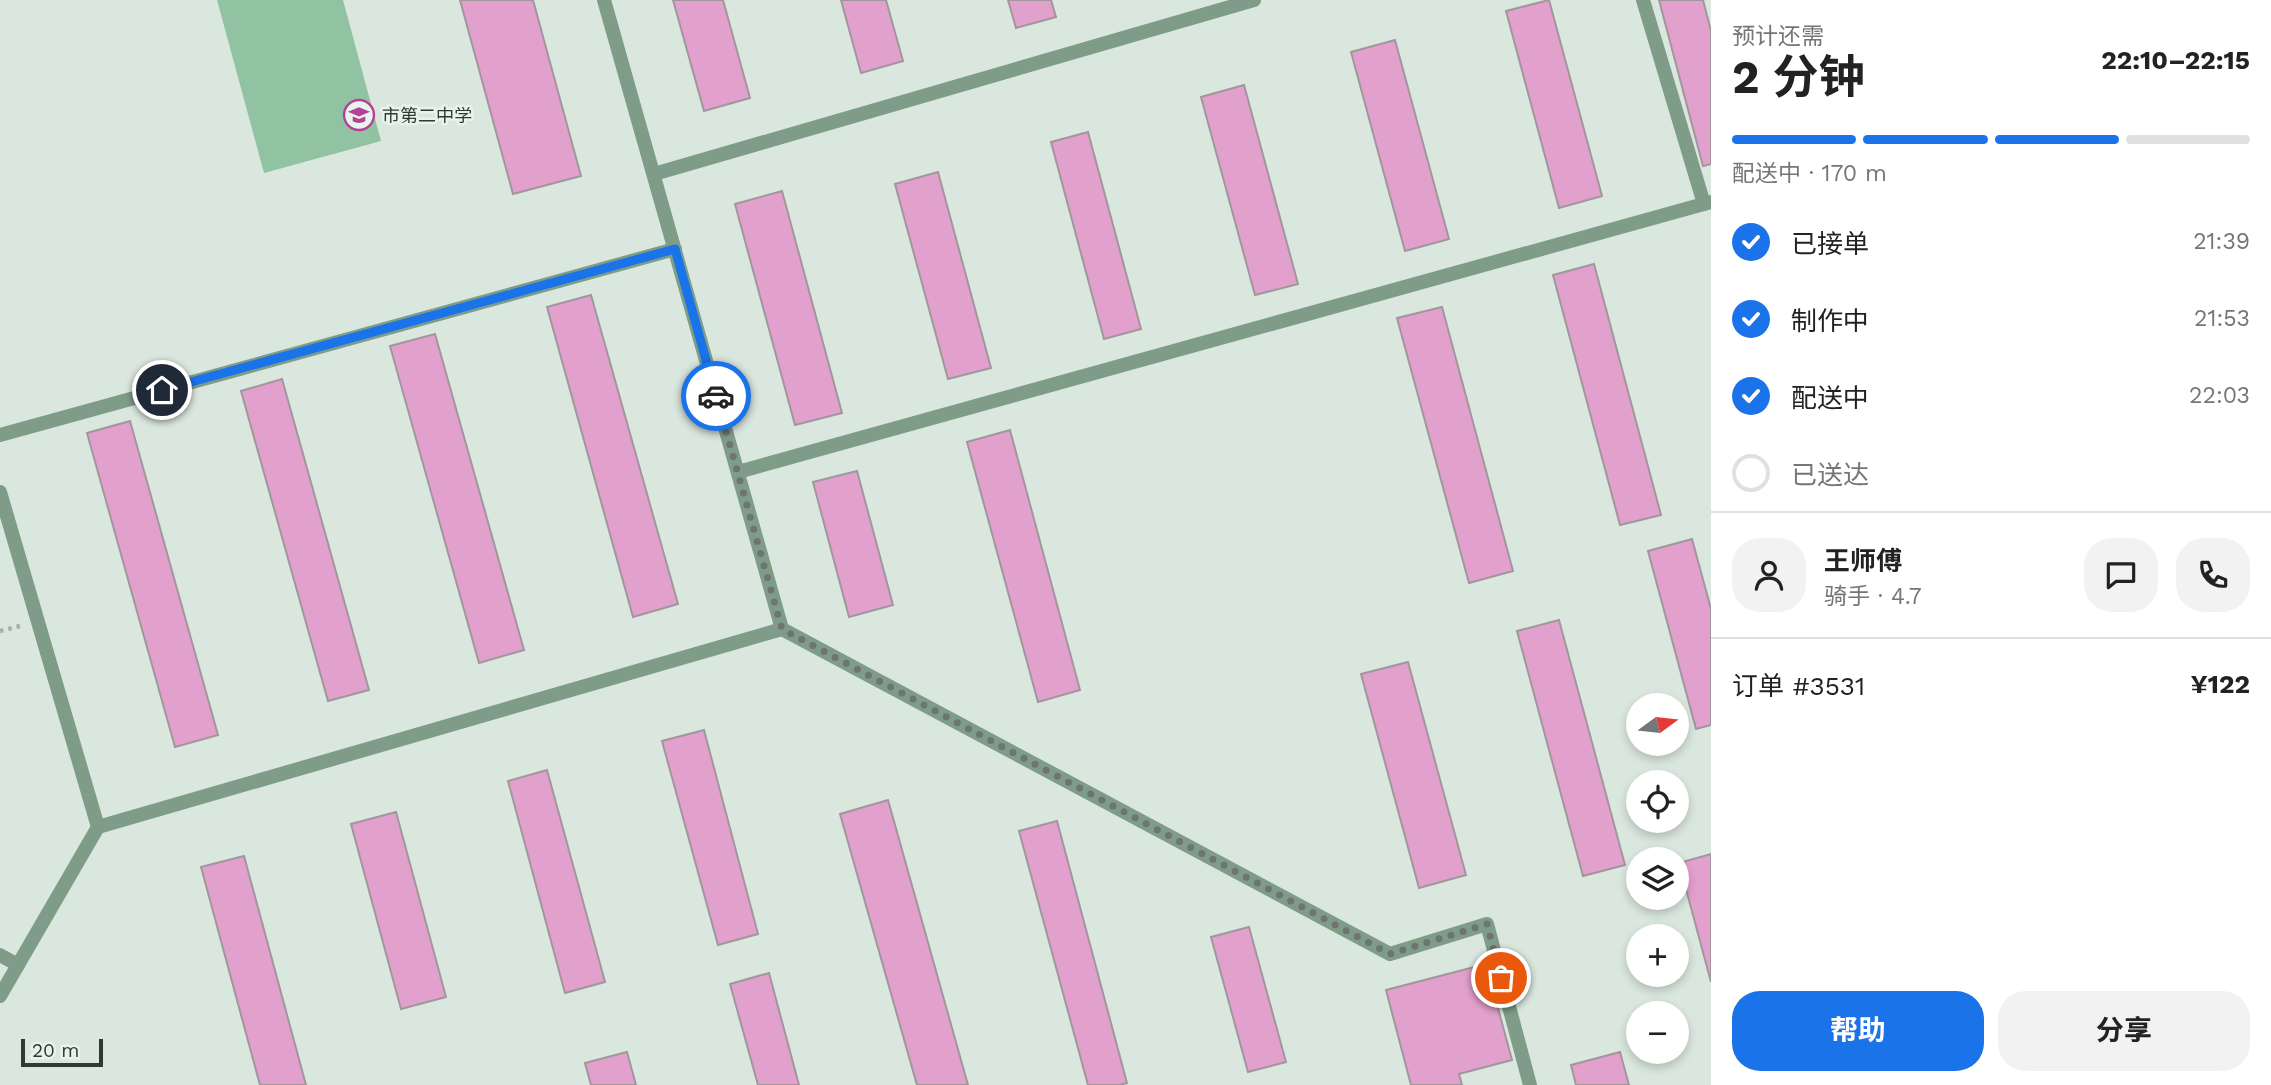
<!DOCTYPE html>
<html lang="zh">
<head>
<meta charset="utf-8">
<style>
  :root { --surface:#fff; --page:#f2f2f2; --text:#222; --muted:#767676; --line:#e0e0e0; --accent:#1a73e8 }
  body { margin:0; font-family:"Work Sans","Noto Sans SC",sans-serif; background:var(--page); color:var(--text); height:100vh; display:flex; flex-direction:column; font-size:26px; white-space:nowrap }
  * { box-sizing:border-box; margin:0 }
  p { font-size:23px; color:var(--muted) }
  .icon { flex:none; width:38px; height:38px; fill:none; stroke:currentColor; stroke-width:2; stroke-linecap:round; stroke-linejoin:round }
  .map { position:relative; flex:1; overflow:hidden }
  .side { display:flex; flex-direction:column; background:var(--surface); width:560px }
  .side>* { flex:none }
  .needle { width:46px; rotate:75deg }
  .fabs { position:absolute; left:1626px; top:693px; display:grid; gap:14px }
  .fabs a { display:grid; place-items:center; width:63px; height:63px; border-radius:50%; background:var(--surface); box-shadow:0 4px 10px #0003; font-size:35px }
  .scale { position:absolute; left:21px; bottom:18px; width:82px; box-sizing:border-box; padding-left:7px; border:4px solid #323834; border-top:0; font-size:19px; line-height:24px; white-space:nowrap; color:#323834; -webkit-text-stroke:5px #e7f4eb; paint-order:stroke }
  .pin { position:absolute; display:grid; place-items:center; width:60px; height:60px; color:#fff; margin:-30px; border:4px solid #fff; border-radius:50%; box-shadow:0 2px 7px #0007 }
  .courier { position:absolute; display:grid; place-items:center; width:70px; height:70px; margin:-35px; border:5px solid #1a73e8; border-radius:50%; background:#fff; color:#222; box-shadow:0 2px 9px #0007 }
  .headline em { font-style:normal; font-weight:700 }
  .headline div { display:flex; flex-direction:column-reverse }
  .headline { display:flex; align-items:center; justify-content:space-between; height:119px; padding:0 21px }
  h1 { font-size:46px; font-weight:700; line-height:52px }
  .bar { display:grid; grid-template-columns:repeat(4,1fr); gap:10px 7px; align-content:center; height:84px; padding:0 21px }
  .bar i { height:9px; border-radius:5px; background:var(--line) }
  .bar .current { background:var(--accent) }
  .bar p { grid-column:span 4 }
  .line { display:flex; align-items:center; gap:18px; padding:0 21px; border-top:2px solid var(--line) }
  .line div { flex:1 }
  .round { display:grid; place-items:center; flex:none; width:74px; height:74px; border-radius:28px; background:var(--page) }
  ol { padding:0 21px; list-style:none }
  li { display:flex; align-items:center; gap:21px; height:77px }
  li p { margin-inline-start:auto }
  li .icon { padding:7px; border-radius:50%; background:var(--accent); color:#fff; stroke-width:4 }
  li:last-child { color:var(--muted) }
  li i { width:38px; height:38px; border:4px solid var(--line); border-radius:50% }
  .button { display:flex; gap:14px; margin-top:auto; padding:14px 21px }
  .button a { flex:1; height:80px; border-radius:28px; background:var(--accent); color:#fff; font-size:28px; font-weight:700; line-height:80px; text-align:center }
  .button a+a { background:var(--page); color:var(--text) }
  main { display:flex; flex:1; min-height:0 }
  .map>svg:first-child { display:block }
  .green { fill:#91c2a2 }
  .building { fill:#e2a0cc; stroke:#a2969d; stroke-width:2 }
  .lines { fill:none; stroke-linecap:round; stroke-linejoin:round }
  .path { stroke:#a5b0a9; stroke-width:4.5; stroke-dasharray:3.5 5; stroke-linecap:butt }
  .service { stroke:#7f9c88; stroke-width:14 }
  .minor { stroke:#7f9c88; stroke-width:14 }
  .done { stroke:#6d7570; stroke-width:7; stroke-dasharray:0 12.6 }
  .route { stroke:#1a73e8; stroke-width:9 }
  .labels { text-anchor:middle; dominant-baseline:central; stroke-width:5; stroke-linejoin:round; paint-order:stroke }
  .poi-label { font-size:18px; fill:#323834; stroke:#e7f4eb; text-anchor:start }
</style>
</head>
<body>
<main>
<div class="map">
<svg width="1711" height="1085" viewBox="0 0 1711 1085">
  <rect width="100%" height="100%" fill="#dae7de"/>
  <!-- green -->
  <polygon class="green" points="217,0 343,0 381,141 264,173"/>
  <!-- building -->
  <g class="building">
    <polygon points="460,0 533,0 581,176 513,194"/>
    <polygon points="673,0 723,0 750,98 704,111"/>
    <polygon points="841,0 886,0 903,61 861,73"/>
    <polygon points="1008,0 1051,0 1056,17 1016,28"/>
    <polygon points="1549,0 1602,196 1559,208 1506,11"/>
    <polygon points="1659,0 1703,0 1711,31 1711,164 1703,166"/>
    <polygon points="1395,40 1449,239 1405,251 1351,52"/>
    <polygon points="1244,85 1298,284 1255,295 1201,97"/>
    <polygon points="1088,132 1141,329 1104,339 1051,142"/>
    <polygon points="938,172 991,368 948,379 895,184"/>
    <polygon points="782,191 842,413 795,425 735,204"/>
    <polygon points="1594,264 1661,515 1620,525 1553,275"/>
    <polygon points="591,295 678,604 633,617 547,307"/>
    <polygon points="1442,307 1513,571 1469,583 1397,318"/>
    <polygon points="435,334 524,650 479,663 390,346"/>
    <polygon points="282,379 369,690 328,701 241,391"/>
    <polygon points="130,421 218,735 175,747 87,433"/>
    <polygon points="1010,430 1080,690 1038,702 967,442"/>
    <polygon points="857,471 893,605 849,617 813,482"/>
    <polygon points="1692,539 1711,609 1711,725 1696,729 1648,551"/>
    <polygon points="1559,620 1625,865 1583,876 1517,631"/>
    <polygon points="1408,662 1466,875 1419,888 1361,674"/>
    <polygon points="704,730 758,934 718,945 662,741"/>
    <polygon points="547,770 605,982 565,993 508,781"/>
    <polygon points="888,800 968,1085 917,1085 840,814"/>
    <polygon points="396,812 446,997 401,1009 351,824"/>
    <polygon points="1057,821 1127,1083 1120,1085 1088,1085 1019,831"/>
    <polygon points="1711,854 1711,982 1679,863"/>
    <polygon points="244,856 306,1085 260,1085 201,867"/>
    <polygon points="1249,927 1286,1062 1248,1072 1211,937"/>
    <polygon points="1486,964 1512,1060 1459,1074 1462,1085 1411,1085 1386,990"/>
    <polygon points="769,973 799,1085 758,1085 730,984"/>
    <polygon points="627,1052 636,1085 591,1085 585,1063"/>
    <polygon points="1620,1052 1629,1085 1576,1085 1571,1065"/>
  </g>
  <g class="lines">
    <!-- path -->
    <polyline class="path" points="0,631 20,626"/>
    <!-- service -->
    <polyline class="service" points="0,955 18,965"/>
    <!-- minor -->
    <g class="minor">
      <polyline points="604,0 782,629 1390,954 1487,924 1530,1085"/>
      <polyline points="1643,0 1704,204"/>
      <polyline points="654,174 1254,0"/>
      <polyline points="0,435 675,249"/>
      <polyline points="738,472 1711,202"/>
      <polyline points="0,492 98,827"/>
      <polyline points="0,996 98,827 782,629"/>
    </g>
  </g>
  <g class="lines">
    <!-- done -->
    <polyline class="done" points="716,396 782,629 1390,954 1487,924 1501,978"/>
    <!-- route -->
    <polyline class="route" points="162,390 675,249 716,396"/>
  </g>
  <!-- icons -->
  <defs>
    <g id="school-ring" transform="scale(1.575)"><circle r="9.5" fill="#e7f4eb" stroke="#b64097" stroke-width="1.5"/><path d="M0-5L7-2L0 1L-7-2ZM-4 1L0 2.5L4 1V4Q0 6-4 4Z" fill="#b64097"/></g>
  </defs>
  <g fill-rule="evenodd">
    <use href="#school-ring" x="359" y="115"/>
  </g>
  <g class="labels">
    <!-- poi labels -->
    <g class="poi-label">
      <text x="382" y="115">市第二中学</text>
    </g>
  </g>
</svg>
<div class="fabs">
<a><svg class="needle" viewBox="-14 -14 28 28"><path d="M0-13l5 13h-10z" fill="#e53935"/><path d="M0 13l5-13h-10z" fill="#767676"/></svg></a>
<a><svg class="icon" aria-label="locate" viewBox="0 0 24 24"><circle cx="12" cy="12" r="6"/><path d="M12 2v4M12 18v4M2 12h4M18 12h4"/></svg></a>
<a><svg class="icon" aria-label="layers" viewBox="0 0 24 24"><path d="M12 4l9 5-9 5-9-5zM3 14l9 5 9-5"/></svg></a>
<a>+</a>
<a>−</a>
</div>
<div class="scale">20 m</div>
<div class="pin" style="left:1501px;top:978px;background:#ea580c"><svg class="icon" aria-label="bag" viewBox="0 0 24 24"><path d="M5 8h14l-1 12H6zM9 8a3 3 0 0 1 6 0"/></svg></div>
<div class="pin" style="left:162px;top:390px;background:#1f2937"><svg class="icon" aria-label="home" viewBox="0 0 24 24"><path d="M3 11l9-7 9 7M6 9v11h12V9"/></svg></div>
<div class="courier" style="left:716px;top:396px"><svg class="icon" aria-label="car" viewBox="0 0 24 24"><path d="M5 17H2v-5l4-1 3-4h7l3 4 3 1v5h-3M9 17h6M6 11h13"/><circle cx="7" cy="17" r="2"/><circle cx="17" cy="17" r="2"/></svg></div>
</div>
<section class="side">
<div class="headline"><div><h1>2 分钟</h1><p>预计还需</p></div><em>22:10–22:15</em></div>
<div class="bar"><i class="current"></i><i class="current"></i><i class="current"></i><i></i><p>配送中 · 170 m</p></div>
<ol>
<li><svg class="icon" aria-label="check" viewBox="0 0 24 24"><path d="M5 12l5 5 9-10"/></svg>已接单<p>21:39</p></li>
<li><svg class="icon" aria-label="check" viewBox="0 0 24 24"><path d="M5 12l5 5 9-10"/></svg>制作中<p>21:53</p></li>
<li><svg class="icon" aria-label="check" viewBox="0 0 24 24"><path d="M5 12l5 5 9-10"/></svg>配送中<p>22:03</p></li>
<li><i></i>已送达</li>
</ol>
<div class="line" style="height:126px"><a class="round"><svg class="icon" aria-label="person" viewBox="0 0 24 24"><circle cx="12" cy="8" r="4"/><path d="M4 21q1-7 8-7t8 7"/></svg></a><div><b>王师傅</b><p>骑手 · 4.7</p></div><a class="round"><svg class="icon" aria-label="chat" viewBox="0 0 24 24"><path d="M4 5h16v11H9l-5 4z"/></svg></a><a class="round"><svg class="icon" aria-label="phone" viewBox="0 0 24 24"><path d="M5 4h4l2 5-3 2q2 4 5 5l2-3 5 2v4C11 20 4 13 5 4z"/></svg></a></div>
<div class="line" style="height:91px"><div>订单 #3531</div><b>¥122</b></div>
<div class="button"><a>帮助</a><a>分享</a></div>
</section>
</main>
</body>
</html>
